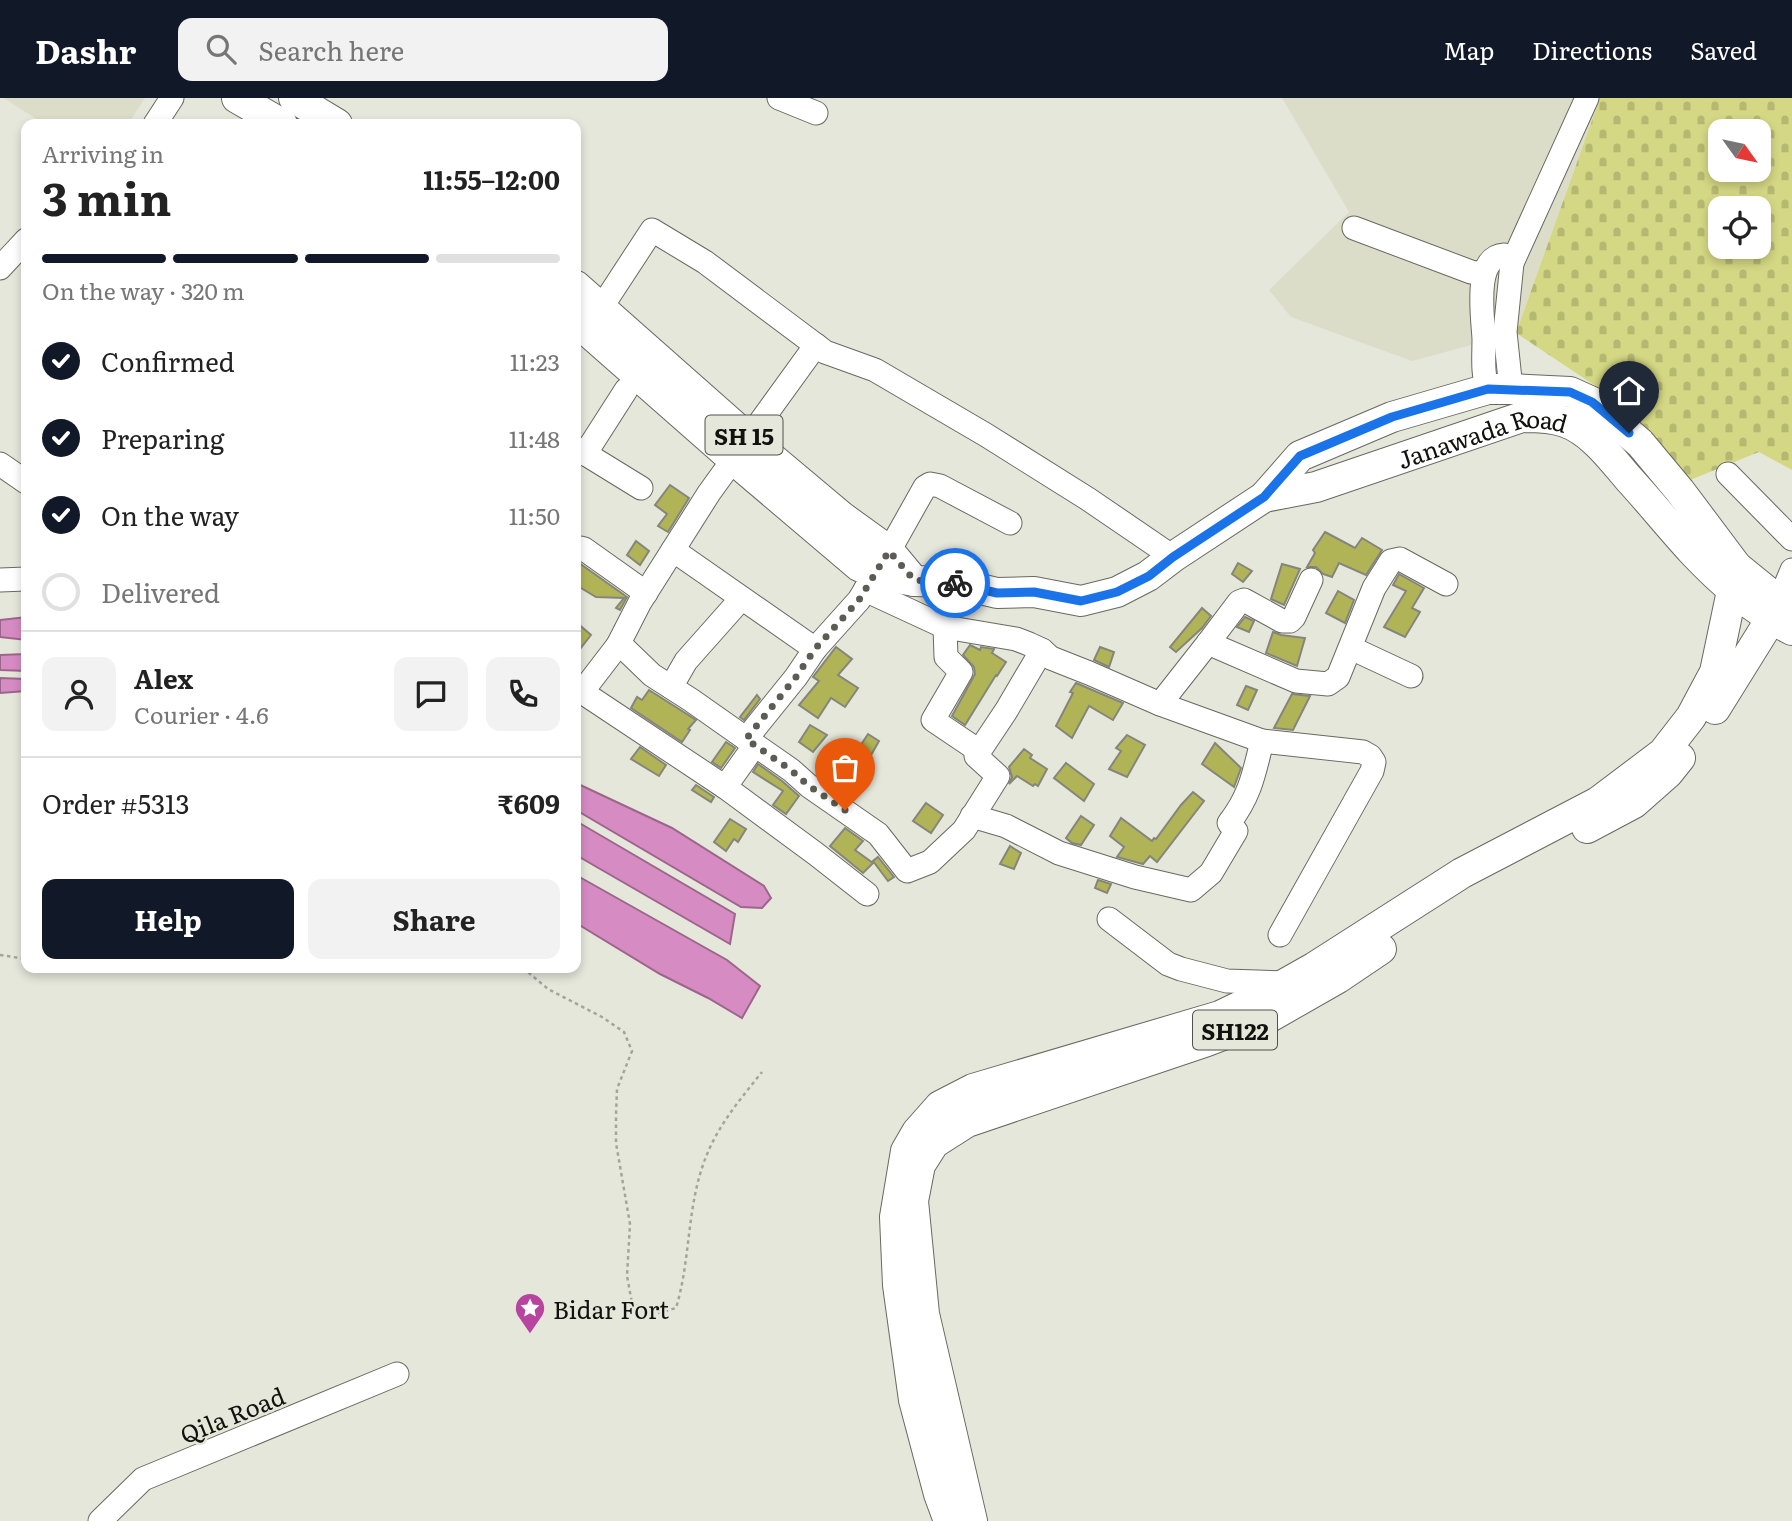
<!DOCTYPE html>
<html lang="en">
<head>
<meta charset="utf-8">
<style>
  :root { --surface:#fff; --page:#f2f2f2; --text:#222; --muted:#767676; --line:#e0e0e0; --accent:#111827 }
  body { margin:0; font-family:Literata,serif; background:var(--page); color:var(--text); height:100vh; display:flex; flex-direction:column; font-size:26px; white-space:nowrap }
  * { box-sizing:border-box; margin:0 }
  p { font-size:23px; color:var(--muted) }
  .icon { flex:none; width:38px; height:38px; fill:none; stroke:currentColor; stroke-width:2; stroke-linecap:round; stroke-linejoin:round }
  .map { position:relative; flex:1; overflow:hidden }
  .sheet { position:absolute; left:21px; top:21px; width:560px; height:854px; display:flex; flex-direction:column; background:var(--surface); border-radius:14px; box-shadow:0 4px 10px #0003 }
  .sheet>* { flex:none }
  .needle { width:46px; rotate:123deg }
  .controls { position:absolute; left:1708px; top:21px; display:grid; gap:14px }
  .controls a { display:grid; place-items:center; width:63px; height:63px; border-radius:14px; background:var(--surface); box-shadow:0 4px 10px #0003; font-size:35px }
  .pin { position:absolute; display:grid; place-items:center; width:60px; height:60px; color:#fff; margin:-72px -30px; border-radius:50% 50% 50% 0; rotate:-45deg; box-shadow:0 0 7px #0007 }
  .pin .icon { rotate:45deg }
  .courier { position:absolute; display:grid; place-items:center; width:70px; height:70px; margin:-35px; border:5px solid #1a73e8; border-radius:50%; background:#fff; color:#222; box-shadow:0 2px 9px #0007 }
  .overview em { font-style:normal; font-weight:700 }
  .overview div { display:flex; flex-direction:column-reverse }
  .overview { display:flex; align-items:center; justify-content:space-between; height:119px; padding:0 21px }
  h1 { font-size:46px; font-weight:700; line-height:52px }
  .bar { display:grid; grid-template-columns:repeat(4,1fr); gap:10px 7px; align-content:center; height:84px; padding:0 21px }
  .bar i { height:9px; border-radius:5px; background:var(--line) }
  .bar .active { background:var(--accent) }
  .bar p { grid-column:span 4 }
  .line { display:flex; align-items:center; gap:18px; padding:0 21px; border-top:2px solid var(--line) }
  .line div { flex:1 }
  .round { display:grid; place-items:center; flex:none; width:74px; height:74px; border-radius:14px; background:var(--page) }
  ol { padding:0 21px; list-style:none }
  li { display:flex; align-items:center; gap:21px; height:77px }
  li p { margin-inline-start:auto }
  li .icon { padding:7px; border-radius:50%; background:var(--accent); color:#fff; stroke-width:4 }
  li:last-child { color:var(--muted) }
  li i { width:38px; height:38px; border:4px solid var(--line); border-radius:50% }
  .primary-button { display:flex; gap:14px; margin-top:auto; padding:14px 21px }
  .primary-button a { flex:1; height:80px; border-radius:14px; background:var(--accent); color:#fff; font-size:28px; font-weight:700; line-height:80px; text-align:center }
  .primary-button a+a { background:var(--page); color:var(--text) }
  header { display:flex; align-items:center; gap:42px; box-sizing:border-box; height:98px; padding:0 35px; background:var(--accent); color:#fff }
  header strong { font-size:33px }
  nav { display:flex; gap:38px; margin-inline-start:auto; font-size:24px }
  .search { width:490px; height:63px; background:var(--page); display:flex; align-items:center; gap:18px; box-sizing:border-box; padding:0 24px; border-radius:14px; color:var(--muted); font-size:26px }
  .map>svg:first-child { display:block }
  .built { fill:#dbddc9 }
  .cemetery { fill:url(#cemetery-stones); fill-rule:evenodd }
  .water { fill:#d78bc3; stroke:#9c668c; stroke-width:2 }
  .building { fill:#b1b456; stroke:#85867b; stroke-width:2 }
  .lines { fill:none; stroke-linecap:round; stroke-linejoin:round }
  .minor-casing { stroke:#68695f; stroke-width:25 }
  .major-casing { stroke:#68695f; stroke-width:32 }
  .path { stroke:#a4a49b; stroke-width:2.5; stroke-dasharray:3.5 3.5; stroke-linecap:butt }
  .minor { stroke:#fff; stroke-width:23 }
  .major { stroke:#fff; stroke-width:30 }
  .done { stroke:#5c5c55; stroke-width:7; stroke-dasharray:0 12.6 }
  .route { stroke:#1a73e8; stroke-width:9 }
  .labels { text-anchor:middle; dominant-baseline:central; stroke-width:5; stroke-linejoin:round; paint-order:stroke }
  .shield { fill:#e6e7db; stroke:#51514b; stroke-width:2 }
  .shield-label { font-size:23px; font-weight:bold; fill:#11110d }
  .street-label { font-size:24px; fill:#11110d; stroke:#e6e7db }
  .poi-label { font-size:24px; fill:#11110d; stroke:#e6e7db; text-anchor:start }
</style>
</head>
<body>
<header>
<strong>Dashr</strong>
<div class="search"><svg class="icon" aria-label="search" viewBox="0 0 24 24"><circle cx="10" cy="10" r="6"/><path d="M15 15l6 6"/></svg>Search here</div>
<nav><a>Map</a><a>Directions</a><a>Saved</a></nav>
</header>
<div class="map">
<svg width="1792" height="1423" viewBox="0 0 1792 1423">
  <defs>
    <pattern id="cemetery-stones" width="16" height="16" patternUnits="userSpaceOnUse" patternTransform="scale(1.75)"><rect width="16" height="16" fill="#d4d783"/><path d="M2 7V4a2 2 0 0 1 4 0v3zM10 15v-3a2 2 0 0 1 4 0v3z" fill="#b5b870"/></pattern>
  </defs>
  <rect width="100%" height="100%" fill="#e6e7db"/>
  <!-- built -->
  <g class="built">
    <polygon points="4,0 145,0 128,26 44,26"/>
    <polygon points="1282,0 1600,0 1516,235 1412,263 1291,219 1269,192 1349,114"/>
  </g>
  <!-- cemetery -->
  <path class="cemetery" d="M 1600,0 L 1792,0 L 1792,372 L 1759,354 L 1690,382 L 1627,309 L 1516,235 ZM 1720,33 L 1759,33 L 1759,72 L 1720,72 ZM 1720,110 L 1759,110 L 1759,149 L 1720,149 Z"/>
  <!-- water -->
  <g class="water">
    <polygon points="26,519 26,542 0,539 0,522"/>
    <polygon points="26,556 26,573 0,572 0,557"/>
    <polygon points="0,580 26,581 26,593 0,595"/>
    <polygon points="576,685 672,730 764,788 771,800 762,810 741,809 576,712"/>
    <polygon points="576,723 735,816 730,846 576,757"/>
    <polygon points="576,777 727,862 760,888 742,920 708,900 660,876 576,825"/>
  </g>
  <!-- building -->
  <g class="building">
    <polygon points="670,387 689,400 668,434 658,428 667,416 655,407"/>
    <polygon points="1325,434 1355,450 1362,440 1382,452 1366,477 1339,465 1332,479 1323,476 1316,469 1307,469 1315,455 1313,452"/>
    <polygon points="636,443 649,453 640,467 627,457"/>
    <polygon points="576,465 579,465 627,499 620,512 616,510 624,500 596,499 576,487"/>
    <polygon points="1238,465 1252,473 1243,484 1232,476"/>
    <polygon points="1282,466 1300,471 1284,507 1271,501"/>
    <polygon points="1399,476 1424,490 1412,510 1420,514 1405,539 1384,529 1406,493 1393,487"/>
    <polygon points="1338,493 1354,502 1345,525 1326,515"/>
    <polygon points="1202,510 1211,518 1202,530 1176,554 1170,549"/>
    <polygon points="1245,519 1254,523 1249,534 1237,529"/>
    <polygon points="576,524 591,537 576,556"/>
    <polygon points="1273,534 1281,537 1305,540 1297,568 1266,555"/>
    <polygon points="970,547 980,552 981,549 994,551 992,555 1006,564 997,578 996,577 965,627 952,618 975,576 974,569 963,557"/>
    <polygon points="836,549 852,561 838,577 858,590 845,609 831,600 818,620 799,607 819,583 813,579"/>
    <polygon points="1100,549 1114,554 1109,569 1094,562"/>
    <polygon points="1076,585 1123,605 1113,622 1089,608 1072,640 1056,628 1073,595 1070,594"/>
    <polygon points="1246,588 1257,592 1248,612 1237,607"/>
    <polygon points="649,592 696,622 688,631 690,632 682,644 631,610 637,599 642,602"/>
    <polygon points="1292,596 1310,598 1293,632 1274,630"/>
    <polygon points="757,597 760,601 744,622 740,619"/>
    <polygon points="810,627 827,637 813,654 799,644"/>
    <polygon points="868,636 879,643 866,666 868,667 857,682 853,679 845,696 820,679 831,662 845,671"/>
    <polygon points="1127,637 1145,647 1127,679 1109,671 1121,653 1116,650"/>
    <polygon points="726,644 735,650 721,670 712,664"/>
    <polygon points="1215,645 1241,670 1234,689 1202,666"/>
    <polygon points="640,649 666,667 659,678 631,661"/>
    <polygon points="1024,651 1032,657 1030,660 1047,671 1038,688 1035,686 1033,688 1017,678 1009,686 1012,679 1009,669"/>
    <polygon points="1066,665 1094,686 1084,703 1054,680"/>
    <polygon points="758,666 782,683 799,698 786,716 773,707 783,693 753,674"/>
    <polygon points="696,687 714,699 711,704 692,692"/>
    <polygon points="1193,694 1204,703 1157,764 1150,758 1143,766 1117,759 1124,749 1110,738 1121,720 1152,743 1154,740 1156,741 1181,707"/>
    <polygon points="926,705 943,717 931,735 913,723"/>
    <polygon points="1081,718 1094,727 1081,747 1072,745 1066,740"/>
    <polygon points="730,721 746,731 738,744 734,741 726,753 714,744"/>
    <polygon points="845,730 863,743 855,752 873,765 863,775 830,748"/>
    <polygon points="1010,748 1021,755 1014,771 1000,766"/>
    <polygon points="878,759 894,779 888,783 873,763"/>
    <polygon points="1098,782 1111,786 1107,795 1095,790"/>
  </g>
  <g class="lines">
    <!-- minor casing -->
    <g class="minor-casing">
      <g id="minor">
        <polyline points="779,0 816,15"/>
        <polyline points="155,26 172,0"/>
        <polyline points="1354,130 1471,174 1484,176"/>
        <polyline points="0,170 26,142"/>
        <polyline points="601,210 652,132 705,164 825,254 875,272 986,337 1088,401 1173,459"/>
        <path d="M 1488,291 C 1482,276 1484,258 1484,241 C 1483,220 1473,159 1504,157 L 1512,165"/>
        <polyline points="1511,291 1505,234 1512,165 1587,0"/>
        <polyline points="576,350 641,390"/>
        <polyline points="585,356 626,292"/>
        <polyline points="0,366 26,384"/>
        <polyline points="1728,376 1792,441"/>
        <polyline points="576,451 580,450 584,451 646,495"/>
        <polyline points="673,452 815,551"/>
        <polyline points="0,482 26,481"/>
        <polyline points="865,492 945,529 1016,541 1029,546 1042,552 1051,560 1089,575 1160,606 1262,643 1363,654 1370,658 1374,664 1372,673 1280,837"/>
        <polyline points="1779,503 1792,472"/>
        <polyline points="945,529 946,559 961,574 933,622 979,653"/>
        <polyline points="1208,545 1296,583 1328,586 1338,579 1374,490 1391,463 1400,461 1446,486"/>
        <polyline points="1351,550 1411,578"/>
        <polyline points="576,589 582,594 618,547"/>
        <polyline points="671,589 686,563 741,501"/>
        <polyline points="582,594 725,689 816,756 867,796"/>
        <polyline points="1160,606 1208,545 1239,504 1244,502 1282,523 1290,523 1294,519 1311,482"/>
        <polyline points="746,641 796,579 815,551 859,502 889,453 925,389 930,386 940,388 1010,425"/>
        <polyline points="755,647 791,672 809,688 878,736 907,773 930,764 964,732 998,678 976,658 1006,613 1042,552"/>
        <polyline points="725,689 755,647 691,602 652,577 625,551 618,547 640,504 709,395 816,247"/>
        <path d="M 972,718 L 1006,728 L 1059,755 L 1135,779 L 1191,792 L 1211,775 L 1236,733 L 1229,725 C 1250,698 1254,676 1262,643"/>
        <polyline points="1109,821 1168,866 1181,871 1227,883 1287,885"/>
        <polyline points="100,1423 143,1381 397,1276"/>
      </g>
    </g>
    <!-- major casing -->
    <g class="major-casing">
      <g id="major">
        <polyline points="237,0 282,26"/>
        <polyline points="294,0 337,26"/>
        <polyline points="576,188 749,341 842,419 889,453 914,483"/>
        <polyline points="576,223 734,362 859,468 876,476 914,483 951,484 997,495 1034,494 1081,503 1117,494 1148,478 1173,459 1264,399 1300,358 1392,319 1488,291 1511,291 1570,294 1592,304 1640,345 1680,393 1737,469 1779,503 1792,510"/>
        <path id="s1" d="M 1264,399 L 1316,389 L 1522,319 C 1536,319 1551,319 1565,324 C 1591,333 1611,360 1628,380 C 1650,404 1670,429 1692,453 C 1721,484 1754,513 1792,532"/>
        <polyline points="1715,611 1771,521 1779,503"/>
        <polyline points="1587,730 1634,705 1668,675 1680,660"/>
        <polyline points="949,1423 939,1396 914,1302 898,1187 895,1119 906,1053 917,1034 940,1008 973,991 1220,918 1276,891 1315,869 1462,775 1598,704 1663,655 1691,619 1715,574 1737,469"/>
        <polyline points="972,1423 924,1216 913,1103 920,1067 934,1045 967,1024 1207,943 1268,920 1338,880 1381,851"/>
      </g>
    </g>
    <!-- path -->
    <g class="path">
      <polyline points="0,857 26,861"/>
      <path d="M 523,870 L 548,891 L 602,919 L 624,934 L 632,953 L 617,991 L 616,1017 L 616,1045 L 630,1126 L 627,1178 L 632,1205 L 651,1217 L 676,1210 C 690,1164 687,1115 702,1070 C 714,1032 738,1004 762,974"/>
    </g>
    <!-- minor -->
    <use href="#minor" class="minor"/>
    <!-- major -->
    <use href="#major" class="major"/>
  </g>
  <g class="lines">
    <!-- done -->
    <polyline class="done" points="845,712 809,688 791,672 746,641 796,579 815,551 859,502 889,453 914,482 955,485"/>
    <!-- route -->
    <polyline class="route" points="955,485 997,495 1034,494 1081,503 1117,494 1149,478 1173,459 1264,399 1300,358 1392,319 1488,291 1570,294 1592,304 1629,335"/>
  </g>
  <!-- icons -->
  <defs>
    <g id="sight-pin" transform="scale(1.575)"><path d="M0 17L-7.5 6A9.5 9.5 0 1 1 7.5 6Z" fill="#b7449f" stroke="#e6e7db"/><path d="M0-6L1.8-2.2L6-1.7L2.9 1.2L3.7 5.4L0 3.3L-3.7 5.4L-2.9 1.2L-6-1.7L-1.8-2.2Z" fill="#fff"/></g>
  </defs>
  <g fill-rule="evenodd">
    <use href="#sight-pin" x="530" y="1210"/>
  </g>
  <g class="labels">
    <!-- shield labels -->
    <g class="shield">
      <rect x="705.5" y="317.5" width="77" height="39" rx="5"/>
      <rect x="1193" y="912.5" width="84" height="39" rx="5"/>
    </g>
    <g class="shield-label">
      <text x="744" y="337">SH 15</text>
      <text x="1235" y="932">SH122</text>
    </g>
    <!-- street labels -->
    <g class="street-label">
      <text stroke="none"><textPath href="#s1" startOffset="228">Janawada Road</textPath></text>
      <text transform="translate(232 1316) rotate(-22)">Qila Road</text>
    </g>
    <!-- poi labels -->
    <g class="poi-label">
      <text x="553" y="1210">Bidar Fort</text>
    </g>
  </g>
</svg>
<div class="controls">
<a><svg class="needle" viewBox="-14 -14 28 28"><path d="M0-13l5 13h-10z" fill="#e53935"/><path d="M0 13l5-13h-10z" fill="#767676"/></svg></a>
<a><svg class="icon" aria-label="locate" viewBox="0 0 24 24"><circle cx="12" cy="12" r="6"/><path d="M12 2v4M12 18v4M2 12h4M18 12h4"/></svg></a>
</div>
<div class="pin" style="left:845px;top:712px;background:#ea580c"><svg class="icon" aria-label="bag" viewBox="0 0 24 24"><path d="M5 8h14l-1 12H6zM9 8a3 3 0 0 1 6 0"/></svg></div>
<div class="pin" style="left:1629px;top:335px;background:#1f2937"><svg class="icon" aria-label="home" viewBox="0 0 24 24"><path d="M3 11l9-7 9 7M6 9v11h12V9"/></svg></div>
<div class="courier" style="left:955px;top:485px"><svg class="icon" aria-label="bike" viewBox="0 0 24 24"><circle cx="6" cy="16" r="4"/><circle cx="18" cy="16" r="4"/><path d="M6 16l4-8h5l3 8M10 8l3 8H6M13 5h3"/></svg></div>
<section class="sheet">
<div class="overview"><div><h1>3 min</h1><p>Arriving in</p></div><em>11:55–12:00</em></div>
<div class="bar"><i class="active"></i><i class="active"></i><i class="active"></i><i></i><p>On the way · 320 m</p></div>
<ol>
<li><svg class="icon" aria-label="check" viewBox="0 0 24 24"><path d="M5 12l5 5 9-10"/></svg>Confirmed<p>11:23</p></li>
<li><svg class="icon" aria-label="check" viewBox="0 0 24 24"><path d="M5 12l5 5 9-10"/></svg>Preparing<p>11:48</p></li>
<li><svg class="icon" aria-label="check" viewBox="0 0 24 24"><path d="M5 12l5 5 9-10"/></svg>On the way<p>11:50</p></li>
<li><i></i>Delivered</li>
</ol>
<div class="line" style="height:126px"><a class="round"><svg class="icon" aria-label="person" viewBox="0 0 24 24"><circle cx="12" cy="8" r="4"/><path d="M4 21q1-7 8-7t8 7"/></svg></a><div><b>Alex</b><p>Courier · 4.6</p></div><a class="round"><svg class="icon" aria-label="chat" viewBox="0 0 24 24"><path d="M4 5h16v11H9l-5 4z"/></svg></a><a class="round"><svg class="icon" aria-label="phone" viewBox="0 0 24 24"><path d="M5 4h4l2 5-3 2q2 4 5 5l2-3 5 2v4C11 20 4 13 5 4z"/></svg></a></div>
<div class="line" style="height:91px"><div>Order #5313</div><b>₹609</b></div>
<div class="primary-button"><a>Help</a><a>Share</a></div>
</section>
</div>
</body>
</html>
